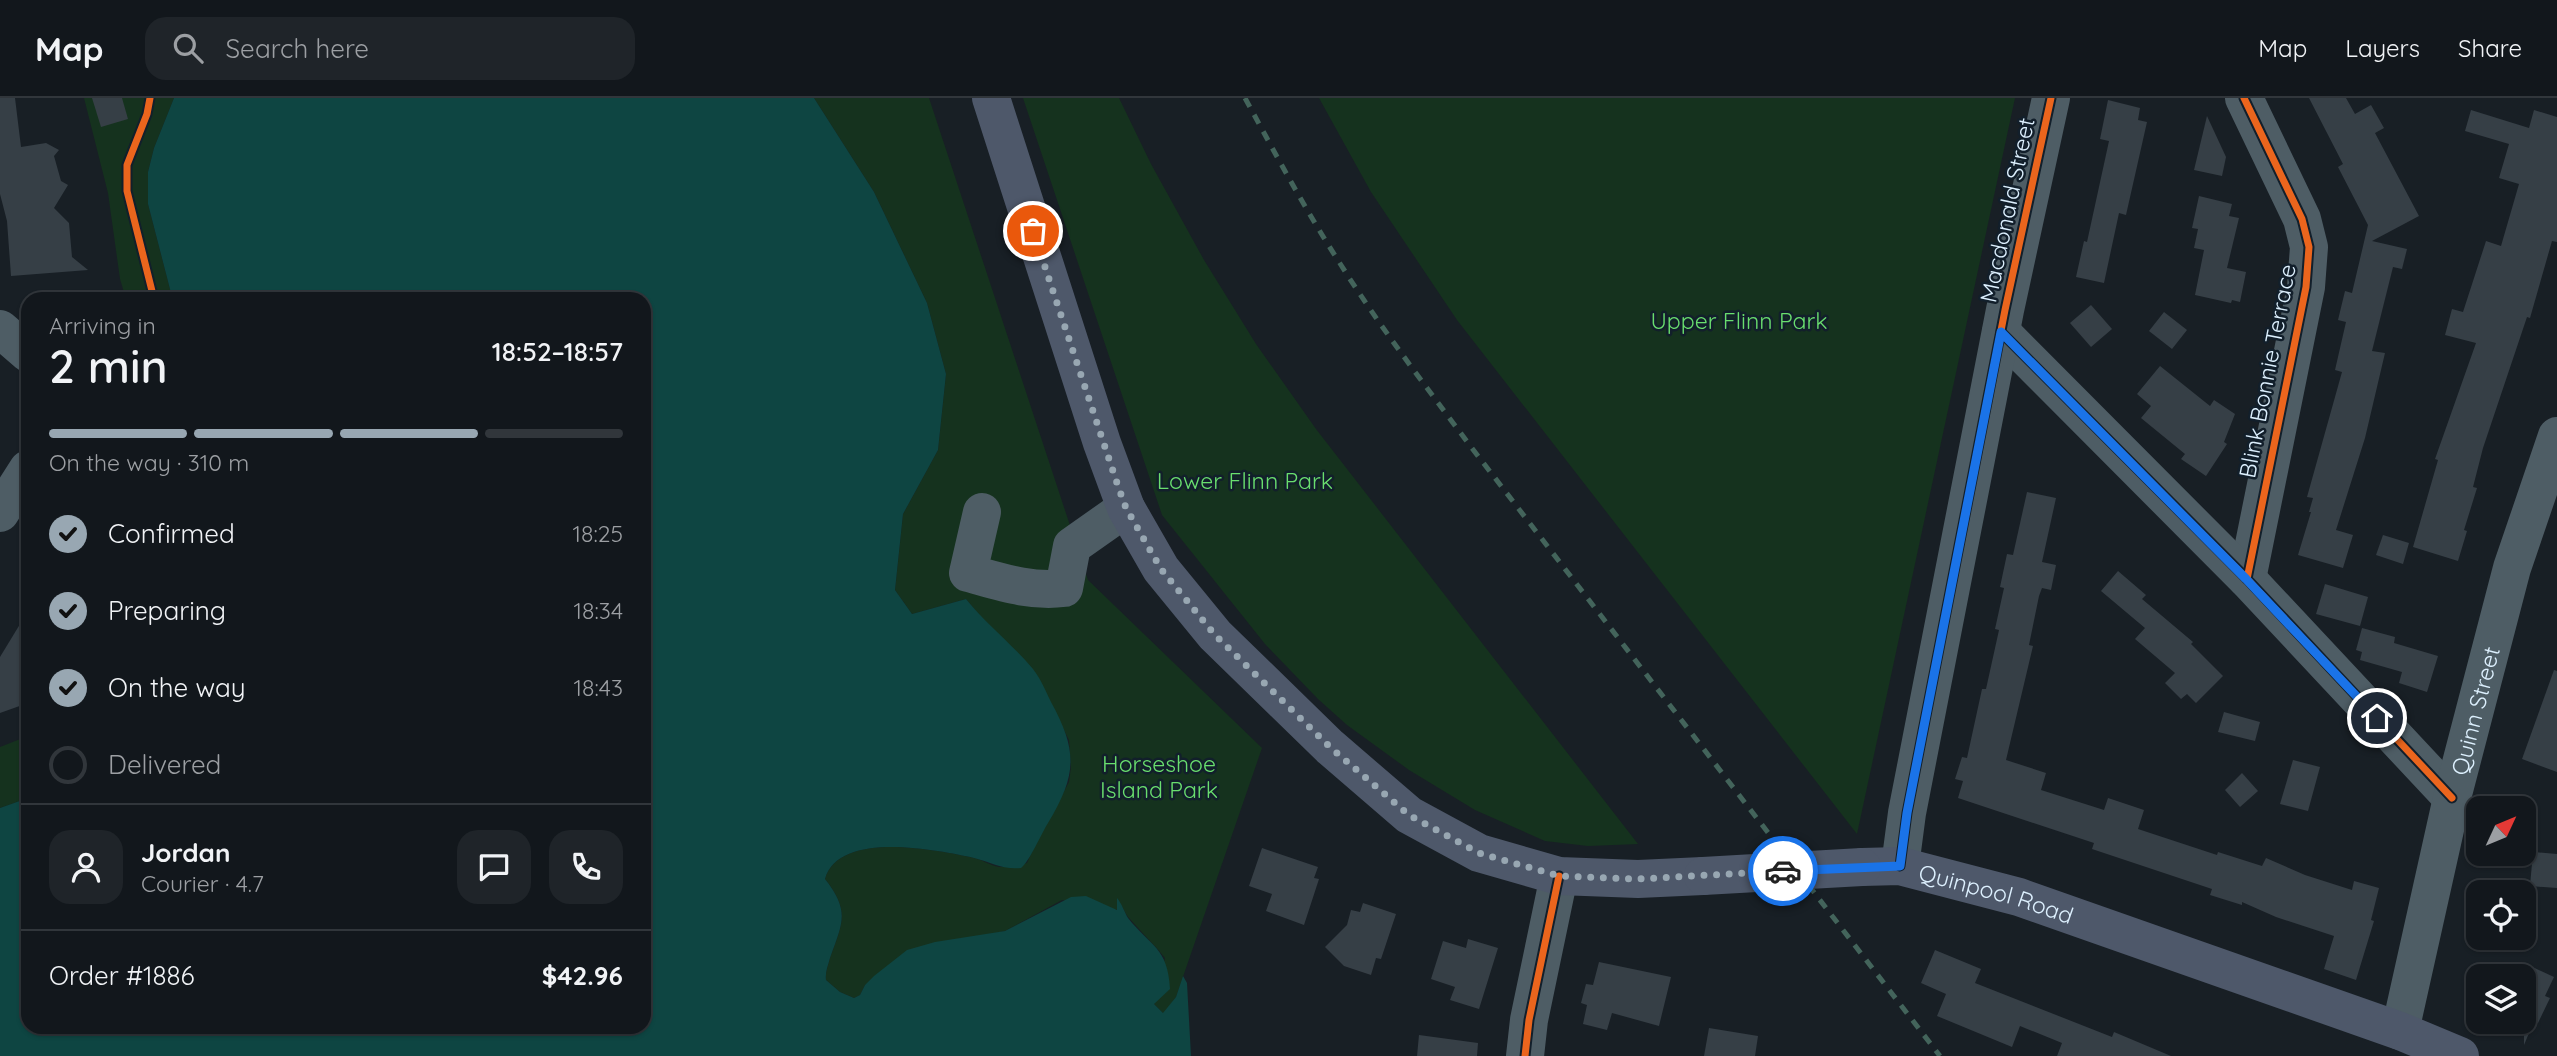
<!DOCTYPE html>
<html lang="en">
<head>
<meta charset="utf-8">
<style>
  :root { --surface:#12171c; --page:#1f2429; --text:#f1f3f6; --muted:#9c9fa3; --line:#31363b; --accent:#98a7b2 }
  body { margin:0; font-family:Quicksand,sans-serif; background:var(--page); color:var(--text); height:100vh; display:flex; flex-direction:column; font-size:26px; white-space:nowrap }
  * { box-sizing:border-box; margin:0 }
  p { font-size:23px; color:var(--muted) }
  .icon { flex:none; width:38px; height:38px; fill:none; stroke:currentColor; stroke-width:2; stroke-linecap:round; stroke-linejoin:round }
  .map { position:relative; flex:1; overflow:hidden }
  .sheet { position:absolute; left:21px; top:194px; width:630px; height:742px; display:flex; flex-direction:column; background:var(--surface); border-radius:21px; box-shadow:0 2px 5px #0004,0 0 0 2px var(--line) }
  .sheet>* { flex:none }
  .needle { width:46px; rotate:46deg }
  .fabs { position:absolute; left:2466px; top:698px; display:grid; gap:14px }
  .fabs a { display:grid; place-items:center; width:70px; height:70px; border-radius:14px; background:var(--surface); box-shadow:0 2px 5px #0004,0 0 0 2px var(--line); font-size:35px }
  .pin { position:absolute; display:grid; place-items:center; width:60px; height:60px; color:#fff; margin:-30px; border:4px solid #fff; border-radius:50%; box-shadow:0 2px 7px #0007 }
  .courier { position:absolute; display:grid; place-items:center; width:70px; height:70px; margin:-35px; border:5px solid #1a73e8; border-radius:50%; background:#fff; color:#222; box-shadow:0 2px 9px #0007 }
  .head em { font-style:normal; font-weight:600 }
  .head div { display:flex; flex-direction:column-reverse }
  .head { display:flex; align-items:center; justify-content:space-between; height:119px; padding:0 28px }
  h1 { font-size:46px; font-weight:600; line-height:52px }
  .bar { display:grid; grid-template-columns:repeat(4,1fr); gap:10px 7px; align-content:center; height:84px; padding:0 28px }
  .bar i { height:9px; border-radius:5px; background:var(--line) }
  .bar .current { background:var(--accent) }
  .bar p { grid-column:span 4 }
  .line { display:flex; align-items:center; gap:18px; padding:0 28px; border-top:2px solid var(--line) }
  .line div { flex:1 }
  .round { display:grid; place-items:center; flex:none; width:74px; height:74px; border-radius:21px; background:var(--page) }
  ol { padding:0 28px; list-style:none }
  li { display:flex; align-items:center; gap:21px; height:77px }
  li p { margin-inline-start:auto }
  li .icon { padding:7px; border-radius:50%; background:var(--accent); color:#111; stroke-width:4 }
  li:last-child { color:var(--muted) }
  li i { width:38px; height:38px; border:4px solid var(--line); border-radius:50% }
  header { display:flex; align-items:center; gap:42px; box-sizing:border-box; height:98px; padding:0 35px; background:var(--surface); border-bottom:2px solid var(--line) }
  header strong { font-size:33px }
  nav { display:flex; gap:38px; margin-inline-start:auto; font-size:24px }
  .search { width:490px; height:63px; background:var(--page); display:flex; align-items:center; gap:18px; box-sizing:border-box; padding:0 24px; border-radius:21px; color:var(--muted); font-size:26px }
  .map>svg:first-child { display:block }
  .green { fill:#15321e }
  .water { fill:#0e4542 }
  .building { fill:#363f46 }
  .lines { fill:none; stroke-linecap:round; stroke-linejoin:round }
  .minor { stroke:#4e5d65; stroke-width:38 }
  .major { stroke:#4e586a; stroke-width:38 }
  .rail { stroke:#43645b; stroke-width:5; stroke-dasharray:10 9; stroke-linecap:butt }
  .major-bridge { stroke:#4e586a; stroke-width:38 }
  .cycleway-casing { stroke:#121f2b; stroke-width:11 }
  .cycleway { stroke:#eb651d; stroke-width:7 }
  .done { stroke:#98a7b2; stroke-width:7; stroke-dasharray:0 12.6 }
  .route { stroke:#1a73e8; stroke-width:9 }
  .labels { text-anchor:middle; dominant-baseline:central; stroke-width:5; stroke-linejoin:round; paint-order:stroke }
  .street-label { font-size:23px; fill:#ddf0fe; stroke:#121f2b }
  .park-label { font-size:23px; fill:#69de6e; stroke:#121f2b }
</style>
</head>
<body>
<header>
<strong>Map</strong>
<div class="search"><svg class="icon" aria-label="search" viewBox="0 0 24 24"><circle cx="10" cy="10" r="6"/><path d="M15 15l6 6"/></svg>Search here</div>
<nav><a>Map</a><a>Layers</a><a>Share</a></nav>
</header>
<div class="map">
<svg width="2557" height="958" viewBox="0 0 2557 958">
  <rect width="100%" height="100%" fill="#181f25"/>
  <!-- green -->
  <g class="green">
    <polygon points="84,0 174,0 154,50 148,74 148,106 171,195 174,201 126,201 120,181 108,95"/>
    <path d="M 814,0 L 929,0 L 1088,482 L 1262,650 L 1176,899 L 1164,916 L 1154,906 L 1165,860 C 1154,846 1141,834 1130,821 C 1124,815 1123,807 1117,802 L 1118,812 L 1062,802 L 1005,833 L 980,838 L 865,887 L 860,897 L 854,900 L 840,894 L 826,882 C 825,874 828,868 830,860 C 843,824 850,813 825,781 C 839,732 937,752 974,760 C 983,762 991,768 1000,769 C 1009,769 1019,767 1027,765 L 1034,749 L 1069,684 L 1071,669 L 1069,642 L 1034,573 L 985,524 L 966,501 L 912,516 L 895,492 L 903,416 L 938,352 L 946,276 L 927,205 L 874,94 Z"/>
    <polygon points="1023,0 1119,0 1151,66 1204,162 1256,246 1316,331 1638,746 1588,748 1545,743 1475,712 1409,672 1347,627 1318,601 1265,546 1162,417"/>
    <polygon points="1319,0 2015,0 1857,736 1457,222 1371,94"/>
    <polygon points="28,638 28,700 0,710 0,649"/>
  </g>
  <!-- water -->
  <path class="water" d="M 174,0 L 814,0 L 874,94 L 927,205 L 946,276 L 938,352 L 903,416 L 895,492 L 912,516 L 966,501 C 986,526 1012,546 1033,571 C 1041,581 1046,594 1051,604 C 1078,653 1077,677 1048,725 C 1041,736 1030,763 1021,770 C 1003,772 990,764 974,760 C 937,752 839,732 825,781 C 850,813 843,824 830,860 C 828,868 825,874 826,882 L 840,894 L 854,900 L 860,897 L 865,887 L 874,878 L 907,852 L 935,844 L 1005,833 L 1071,799 L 1086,798 L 1117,812 L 1117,800 C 1122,806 1124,813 1128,820 C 1150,848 1168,849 1170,891 L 1154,906 L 1163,915 L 1176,899 L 1183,878 L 1187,885 L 1191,958 L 0,958 L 0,710 L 28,700 L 28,929 L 644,929 L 644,201 L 174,201 L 171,195 L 148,106 L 148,74 L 154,50 Z"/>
  <!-- building -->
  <g class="building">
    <polygon points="0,0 15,0 21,49 46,45 59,52 54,58 61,83 68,87 54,110 69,125 72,159 88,172 11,178 7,123 0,96"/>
    <polygon points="92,0 122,0 128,21 101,29"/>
    <polygon points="2309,0 2346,0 2355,16 2371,7 2384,30 2375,35 2419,118 2372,143 2407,151 2402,171 2393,169 2372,253 2385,255 2365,340 2336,432 2353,437 2343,470 2298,457 2311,414 2309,414 2313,400 2307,399 2342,274 2335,272 2346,224 2338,222 2345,193 2352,195 2368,127 2338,69 2343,66"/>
    <polygon points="2108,2 2140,10 2138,22 2147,24 2126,117 2119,115 2104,185 2076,179 2084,143 2087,144 2109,43 2100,41"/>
    <polygon points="2471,12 2529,30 2534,12 2557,19 2557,144 2552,143 2530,220 2527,219 2483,350 2473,389 2477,390 2464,432 2467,433 2458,463 2413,449 2438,362 2435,361 2476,245 2445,237 2452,211 2463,214 2486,143 2501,148 2519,86 2499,80 2509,46 2465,33"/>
    <polygon points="2207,18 2226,59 2222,78 2194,72"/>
    <polygon points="2199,98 2232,106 2229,118 2239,120 2227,170 2246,174 2240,204 2232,202 2231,205 2195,197 2204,152 2194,150 2198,131 2192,130"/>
    <polygon points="2091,207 2112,231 2091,249 2070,225"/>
    <polygon points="2164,214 2187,232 2172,251 2149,233"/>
    <polygon points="2160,268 2210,308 2214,302 2235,316 2224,344 2227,346 2206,378 2181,361 2185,356 2141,320 2151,308 2137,296"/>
    <polygon points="2027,394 2056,400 2042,464 2056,467 2051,492 2042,490 2039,498 2029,547 2033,548 2006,662 2046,675 2041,692 2104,712 2108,700 2144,712 2138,731 2217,757 2218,754 2262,768 2266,760 2305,777 2352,792 2354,783 2379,790 2371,822 2374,823 2356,882 2324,871 2334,838 2276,819 2242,804 2242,807 2210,797 2212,791 2092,751 2094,745 1958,700 1963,683 1955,681 1962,659 1967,660 1982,591 1986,591 1999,532 1995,531 2004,490 2000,489 2007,456 2013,457"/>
    <polygon points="2383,437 2409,445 2403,466 2376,457"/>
    <polygon points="2118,473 2146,497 2142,501 2193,544 2191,546 2223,578 2196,605 2187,596 2181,601 2165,585 2175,575 2135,541 2145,530 2101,493"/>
    <polygon points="2325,486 2368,499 2360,528 2316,516"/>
    <polygon points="28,513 28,605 0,615 0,559"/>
    <polygon points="2362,530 2395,539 2394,545 2438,558 2427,594 2399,585 2402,574 2360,562 2362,554 2356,552"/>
    <polygon points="2554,572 2557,573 2557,674 2522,661"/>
    <polygon points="2224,614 2260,624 2255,643 2218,634"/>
    <polygon points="2293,662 2320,669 2308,713 2280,706"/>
    <polygon points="2242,675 2258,693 2240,709 2225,692"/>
    <polygon points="1262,750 1318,769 1314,780 1319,781 1304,827 1266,813 1272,796 1249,788"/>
    <polygon points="2533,754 2557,756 2557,790 2530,788"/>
    <polygon points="1363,805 1396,816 1381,861 1376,860 1371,877 1344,868 1325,849 1347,827 1351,812 1360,814"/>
    <polygon points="1468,841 1498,850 1479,911 1450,902 1455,889 1431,881 1443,843 1466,850"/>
    <polygon points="1935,852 1981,871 1975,885 2112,939 2114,934 2171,958 2057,958 2062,945 2020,928 2012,949 1937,918 1946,896 1921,885"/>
    <polygon points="1599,864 1671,879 1659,928 1612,915 1607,932 1583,926 1587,907 1581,905 1586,886 1593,887"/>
    <polygon points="2524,865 2554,879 2545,898 2550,900 2538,925 2534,923 2524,947"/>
    <polygon points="1709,930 1758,938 1755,958 1704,958"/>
    <polygon points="1419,937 1478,945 1477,958 1417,958"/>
  </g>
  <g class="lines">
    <!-- minor -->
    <g class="minor">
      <polyline points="2244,0 2302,121 2309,149 2306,189 2247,481"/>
      <polyline points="0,231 28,255"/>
      <polyline points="2001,234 2247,481 2452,700"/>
      <path d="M 982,414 L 968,475 C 1001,484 1030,494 1064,490 L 1072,448 L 1126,410"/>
      <polyline points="0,415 28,371"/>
      <polyline points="1900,768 1907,715 2005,212 2051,0"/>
      <path id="s1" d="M 2400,933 L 2452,700 L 2512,470 L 2557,338"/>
      <polyline points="1525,958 1529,922 1559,778"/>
    </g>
    <!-- major -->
    <g class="major">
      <polyline points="991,0 1102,345 1126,410 1161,471 1215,537 1330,649 1409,717 1479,755 1559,778 1638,781 1703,778"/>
      <path id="s2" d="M 1862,769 L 1900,768 L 2019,799 L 2400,933 L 2460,958"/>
    </g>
    <!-- rail -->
    <path class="rail" d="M 1245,0 C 1276,57 1306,113 1341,167 C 1380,229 1425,287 1468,345 L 1940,958"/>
    <!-- major-bridge -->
    <polyline class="major-bridge" points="1703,778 1862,769"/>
    <!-- cycleway casing -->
    <g class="cycleway-casing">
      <g id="cycleway">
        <polyline points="150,0 147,16 127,67 127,93 154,201"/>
        <polyline points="2244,0 2302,121 2309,149 2306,189 2247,481"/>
        <polyline points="2001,234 2247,481 2452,700"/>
        <polyline points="1900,768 1907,715 2005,212 2051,0"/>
        <polyline points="1525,958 1529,922 1559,778"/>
      </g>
    </g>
    <!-- cycleway -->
    <use href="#cycleway" class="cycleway"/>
  </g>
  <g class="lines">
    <!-- done -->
    <polyline class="done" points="1033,133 1118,388 1126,410 1161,471 1215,537 1330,649 1409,717 1479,755 1559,778 1638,781 1783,773"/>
    <!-- route -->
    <polyline class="route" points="1783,773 1900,768 1907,715 2001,234 2246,481 2377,620"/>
  </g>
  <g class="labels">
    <!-- street labels -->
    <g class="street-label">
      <text transform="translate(2007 112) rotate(-78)">Macdonald Street</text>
      <text transform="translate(2267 273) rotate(-79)">Blink Bonnie Terrace</text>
      <text stroke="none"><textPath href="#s1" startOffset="329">Quinn Street</textPath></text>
      <text stroke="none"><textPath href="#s2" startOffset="138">Quinpool Road</textPath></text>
    </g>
    <!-- park labels -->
    <g class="park-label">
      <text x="1739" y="222">Upper Flinn Park</text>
      <text x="1245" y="382">Lower Flinn Park</text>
      <text x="1159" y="665">Horseshoe<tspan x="1159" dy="26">Island Park</tspan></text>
    </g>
  </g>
</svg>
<div class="fabs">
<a><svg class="needle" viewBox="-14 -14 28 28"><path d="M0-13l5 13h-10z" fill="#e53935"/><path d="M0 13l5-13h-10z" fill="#9c9fa3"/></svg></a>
<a><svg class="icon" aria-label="locate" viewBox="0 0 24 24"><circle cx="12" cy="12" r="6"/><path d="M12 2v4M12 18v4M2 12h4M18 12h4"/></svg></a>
<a><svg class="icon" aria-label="layers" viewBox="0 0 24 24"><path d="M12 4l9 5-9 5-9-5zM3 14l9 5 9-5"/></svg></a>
</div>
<div class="pin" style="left:1033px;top:133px;background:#ea580c"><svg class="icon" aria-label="bag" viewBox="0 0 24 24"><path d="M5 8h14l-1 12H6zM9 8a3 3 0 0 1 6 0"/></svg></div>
<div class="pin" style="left:2377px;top:620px;background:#1f2937"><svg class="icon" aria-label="home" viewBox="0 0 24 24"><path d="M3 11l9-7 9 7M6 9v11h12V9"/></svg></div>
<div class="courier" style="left:1783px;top:773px"><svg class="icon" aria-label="car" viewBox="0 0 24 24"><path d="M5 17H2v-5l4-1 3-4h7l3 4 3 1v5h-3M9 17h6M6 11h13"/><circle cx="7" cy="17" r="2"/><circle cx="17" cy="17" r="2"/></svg></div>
<section class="sheet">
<div class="head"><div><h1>2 min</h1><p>Arriving in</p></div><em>18:52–18:57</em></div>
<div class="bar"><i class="current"></i><i class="current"></i><i class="current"></i><i></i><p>On the way · 310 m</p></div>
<ol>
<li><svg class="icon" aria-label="check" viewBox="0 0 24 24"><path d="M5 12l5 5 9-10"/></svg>Confirmed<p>18:25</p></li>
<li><svg class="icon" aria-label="check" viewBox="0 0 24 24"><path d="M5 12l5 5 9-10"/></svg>Preparing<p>18:34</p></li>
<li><svg class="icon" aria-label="check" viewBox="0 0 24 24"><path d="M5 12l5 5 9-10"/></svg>On the way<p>18:43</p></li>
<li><i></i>Delivered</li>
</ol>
<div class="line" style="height:126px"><a class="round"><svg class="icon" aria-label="person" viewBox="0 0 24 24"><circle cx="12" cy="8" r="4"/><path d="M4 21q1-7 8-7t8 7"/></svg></a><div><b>Jordan</b><p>Courier · 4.7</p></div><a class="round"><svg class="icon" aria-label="chat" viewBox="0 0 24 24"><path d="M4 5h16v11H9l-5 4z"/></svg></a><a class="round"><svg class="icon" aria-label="phone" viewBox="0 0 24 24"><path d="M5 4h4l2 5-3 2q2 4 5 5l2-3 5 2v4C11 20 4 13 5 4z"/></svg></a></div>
<div class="line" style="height:91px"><div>Order #1886</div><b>$42.96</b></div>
</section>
</div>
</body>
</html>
